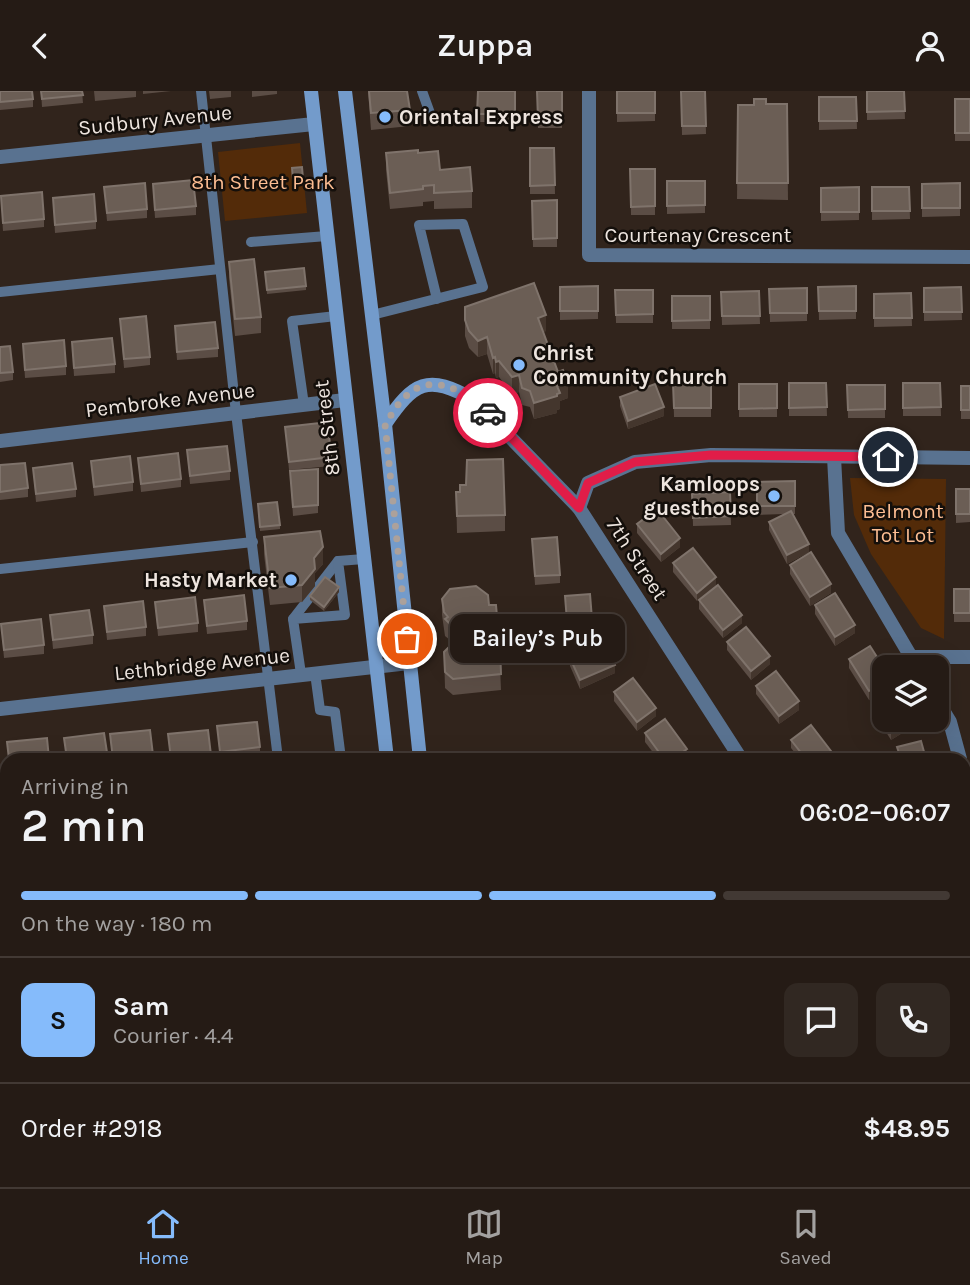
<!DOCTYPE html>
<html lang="en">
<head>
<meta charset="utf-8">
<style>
  :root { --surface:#251b15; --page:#312822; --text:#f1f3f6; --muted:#a3a1a0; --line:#423934; --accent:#85bbfb }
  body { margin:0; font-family:Karla,sans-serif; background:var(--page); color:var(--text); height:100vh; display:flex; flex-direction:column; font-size:26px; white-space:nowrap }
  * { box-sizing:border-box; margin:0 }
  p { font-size:23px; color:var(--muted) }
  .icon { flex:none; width:38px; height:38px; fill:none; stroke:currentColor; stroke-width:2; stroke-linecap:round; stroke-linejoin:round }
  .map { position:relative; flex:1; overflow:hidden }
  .panel { position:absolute; left:0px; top:662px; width:971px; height:436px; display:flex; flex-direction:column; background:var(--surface); border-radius:21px 21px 0 0; box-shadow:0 7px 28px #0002,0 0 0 2px var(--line) }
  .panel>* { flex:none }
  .buttons { position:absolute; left:872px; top:564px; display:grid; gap:14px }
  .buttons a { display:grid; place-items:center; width:77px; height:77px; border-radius:14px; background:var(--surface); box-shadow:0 7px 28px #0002,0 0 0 2px var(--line); font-size:35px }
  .pin { position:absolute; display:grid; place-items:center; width:60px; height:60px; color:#fff; margin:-30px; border:4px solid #fff; border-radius:50%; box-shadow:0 2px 7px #0007 }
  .courier { position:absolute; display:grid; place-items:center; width:70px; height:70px; margin:-35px; border:5px solid #e11d48; border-radius:50%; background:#fff; color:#222; box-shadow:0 2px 9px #0007 }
  .bubble { position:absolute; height:49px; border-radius:14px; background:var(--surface); box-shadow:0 7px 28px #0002,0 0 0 2px var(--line); font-size:23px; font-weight:600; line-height:49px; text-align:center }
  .head em { font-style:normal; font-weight:600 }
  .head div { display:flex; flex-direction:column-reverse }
  .head { display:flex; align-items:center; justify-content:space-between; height:119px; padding:0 21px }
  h1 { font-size:46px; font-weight:600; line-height:52px }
  .bar { display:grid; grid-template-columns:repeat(4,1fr); gap:10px 7px; align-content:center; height:84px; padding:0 21px }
  .bar i { height:9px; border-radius:5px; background:var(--line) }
  .bar .active { background:var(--accent) }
  .bar p { grid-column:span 4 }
  .line { display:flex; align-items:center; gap:18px; padding:0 21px; border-top:2px solid var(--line) }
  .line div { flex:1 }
  .round { display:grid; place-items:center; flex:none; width:74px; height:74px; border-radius:14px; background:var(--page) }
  header { display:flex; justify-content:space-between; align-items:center; height:91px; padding:0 21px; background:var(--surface); font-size:32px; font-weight:600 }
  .tab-bar { display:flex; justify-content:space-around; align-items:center; height:98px; border-top:2px solid var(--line); background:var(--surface); font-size:19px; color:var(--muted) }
  .tab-bar a { display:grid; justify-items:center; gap:4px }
  .tab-bar .active { color:var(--accent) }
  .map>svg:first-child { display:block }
  .green { fill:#532b09 }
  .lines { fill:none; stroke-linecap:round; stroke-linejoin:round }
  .service { stroke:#597290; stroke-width:10 }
  .minor { stroke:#597290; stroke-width:14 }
  .secondary { stroke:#739bcb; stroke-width:14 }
  .wall { fill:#5b4d45 }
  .shaded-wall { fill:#44362d }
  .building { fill:#6b5e55; stroke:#7f736b; stroke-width:2 }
  .done { stroke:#aca19b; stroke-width:7; stroke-dasharray:0 12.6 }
  .route { stroke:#e11d48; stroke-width:9 }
  .poi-dot { fill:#85bbfb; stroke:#140f0b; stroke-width:2.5 }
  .labels { text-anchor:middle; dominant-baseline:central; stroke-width:5; stroke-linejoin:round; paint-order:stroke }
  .poi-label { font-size:21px; font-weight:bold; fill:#eee5df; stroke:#140f0b; text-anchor:start }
  .street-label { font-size:21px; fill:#eee5df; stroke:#140f0b }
  .park-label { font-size:21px; fill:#fcbd92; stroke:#140f0b }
</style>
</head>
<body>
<header><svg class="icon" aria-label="back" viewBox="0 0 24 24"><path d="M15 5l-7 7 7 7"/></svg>Zuppa<svg class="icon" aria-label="person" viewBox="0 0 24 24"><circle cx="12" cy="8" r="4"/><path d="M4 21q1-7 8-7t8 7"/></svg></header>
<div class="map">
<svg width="970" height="1096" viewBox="0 0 970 1096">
  <rect width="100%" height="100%" fill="#31241c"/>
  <!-- green -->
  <g class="green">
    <polygon points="300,52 307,122 225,130 218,61"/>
    <polygon points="850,387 946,388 944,548 921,537 871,463 854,424"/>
  </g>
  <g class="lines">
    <!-- service -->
    <g class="service">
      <polyline points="201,0 236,322 278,668"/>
      <polyline points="422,0 431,25"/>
      <polyline points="251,151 327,145"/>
      <polyline points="0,201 220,178"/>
      <polyline points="372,224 483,196 463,133 419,134 437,208"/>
      <polyline points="304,314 292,230 336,225"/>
      <polyline points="0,478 253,451"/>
      <polyline points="293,528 338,470"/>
      <polyline points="315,582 320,619 335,621 341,668"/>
      <polyline points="301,583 293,528 345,524 338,470 364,468"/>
      <polyline points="0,745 7,744"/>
      <polyline points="0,1008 7,1008"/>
      <polyline points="964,1075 970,1075"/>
      <polyline points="325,1090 325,1096"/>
      <polyline points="498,1090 499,1096"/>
      <polyline points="579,1090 579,1096"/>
    </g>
    <!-- minor -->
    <g class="minor">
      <polyline points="589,0 589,164 970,166"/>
      <polyline points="0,66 314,33"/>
      <polyline points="474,309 579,417 741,668"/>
      <polyline points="0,350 345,309"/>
      <polyline points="834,366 838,442 917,576"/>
      <polyline points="579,417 588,392 635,371 711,364 970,367"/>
      <polyline points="912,566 970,566"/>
      <polyline points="936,608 950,631 960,668"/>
      <polyline points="0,618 409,572"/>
      <polyline points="964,682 970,702"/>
      <polyline points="0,878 7,877"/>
      <polyline points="367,1096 415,1090"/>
      <polyline points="835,1096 835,1090"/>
    </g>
    <!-- secondary -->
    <g class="secondary">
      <polyline points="311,0 387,668"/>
      <polyline points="345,0 385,333 420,668"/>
      <path d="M 385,333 C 414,291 427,282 474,309"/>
      <polyline points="434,1090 434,1096"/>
      <polyline points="467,1090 467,1096"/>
    </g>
  </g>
  <!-- wall -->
  <g class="wall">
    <polygon points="0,0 33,8 33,16 0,19"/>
    <polygon points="41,0 82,0 83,12 42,16"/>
    <polygon points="94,0 136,0 136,6 95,10"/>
    <polygon points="143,0 171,0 143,3"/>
    <polygon points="209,0 231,0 231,6 210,8"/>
    <polygon points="252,0 277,0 277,3 252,6"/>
    <polygon points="368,0 407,0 410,19 410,35 371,39"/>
    <polygon points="478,0 515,0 515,31 477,31"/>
    <polygon points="537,0 562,0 562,37 538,37"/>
    <polygon points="617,0 655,0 655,30 617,31"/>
    <polygon points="681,0 705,0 706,43 682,44"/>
    <polygon points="867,0 904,0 905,28 867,29"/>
    <polygon points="819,6 856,6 857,38 819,39"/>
    <rect x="955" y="8" width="15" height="42"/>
    <polygon points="787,13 788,109 737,108 738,14"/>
    <polygon points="530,57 554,57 555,103 530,103"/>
    <polygon points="386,62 418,62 440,79 472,100 472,117 434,118 434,110 423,111 423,115 390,118 386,79"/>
    <polygon points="302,76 303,92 293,93 292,77"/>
    <polygon points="630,78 655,78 655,124 631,124"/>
    <polygon points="667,90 705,90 705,122 667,123"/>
    <polygon points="960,92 960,125 922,126 922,93"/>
    <polygon points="153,93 196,115 196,124 155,127"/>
    <polygon points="104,96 147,118 147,127 107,130"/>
    <polygon points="859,96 859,129 821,130 821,97"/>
    <polygon points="872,96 909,96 910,128 872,129"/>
    <polygon points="1,105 44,128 44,136 3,140"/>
    <polygon points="53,107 96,130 96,138 55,142"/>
    <polygon points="557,109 557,156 533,156 532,110"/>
    <polygon points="229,171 261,226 261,242 235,245 229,187"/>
    <polygon points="265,181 306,195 306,199 267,203"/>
    <polygon points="598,195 598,228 560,229 560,196"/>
    <polygon points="856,195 856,228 819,229 818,196"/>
    <polygon points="961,196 962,229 924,230 924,197"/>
    <polygon points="807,197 807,230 770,231 769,198"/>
    <polygon points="615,199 653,199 653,232 616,232"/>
    <polygon points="759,200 760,233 722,234 721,201"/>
    <polygon points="911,202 912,235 874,236 874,203"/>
    <rect x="672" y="205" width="38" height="33"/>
    <polygon points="465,216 546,240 543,241 568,307 560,310 560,318 557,319 557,322 534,328 530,316 522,314 519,301 512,303 499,286 496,287 495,282 493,283 487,263 478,266 469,257 465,245"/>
    <polygon points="120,228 150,266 150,274 124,277"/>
    <polygon points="175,235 218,257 218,266 177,269"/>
    <polygon points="72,251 115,273 115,282 74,285"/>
    <polygon points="23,253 66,275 66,284 25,287"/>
    <polygon points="0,256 13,281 13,289 0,291"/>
    <polygon points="711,292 711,326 674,326 673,293"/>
    <polygon points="789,292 826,292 827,325 789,325"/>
    <polygon points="903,292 940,292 941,325 903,325"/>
    <rect x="739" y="293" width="38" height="33"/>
    <polygon points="847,294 885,294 885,327 848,327"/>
    <rect x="961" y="295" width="9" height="33"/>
    <polygon points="620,306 664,325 628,338 620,315"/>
    <polygon points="285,336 331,366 331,375 289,379"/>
    <polygon points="187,359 230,380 230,389 190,393"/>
    <polygon points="138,367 181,388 181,396 141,401"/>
    <polygon points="91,370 133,391 133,400 94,405"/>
    <polygon points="0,374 28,397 28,406 0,409"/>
    <polygon points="33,377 76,398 76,406 36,411"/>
    <polygon points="318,378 318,422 293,425 290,380"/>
    <polygon points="795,390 795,423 793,423 809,461 787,473 769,439 769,431 784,423 757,424 757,391"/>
    <polygon points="466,394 505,424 505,440 457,442 456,401 460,401"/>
    <polygon points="956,398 970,398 970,431 956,432"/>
    <polygon points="730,401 731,434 693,435 692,403"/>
    <polygon points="258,418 280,434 280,438 260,440"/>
    <polygon points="637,433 680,456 661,471 637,442"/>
    <polygon points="264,446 323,473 315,482 315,495 302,511 270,514 264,463"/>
    <polygon points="532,448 560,484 560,492 535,494"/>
    <polygon points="673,472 716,495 697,510 673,481"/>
    <polygon points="790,474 831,502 810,515 790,483"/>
    <rect x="954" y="498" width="16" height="33"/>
    <polygon points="339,501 324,520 310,509 310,505"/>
    <polygon points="565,505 593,541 593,549 568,551"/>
    <polygon points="442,508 489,514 499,549 501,599 453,604 445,597 444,561 455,553 454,546 450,549 445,545 442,524"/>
    <polygon points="204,509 247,530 247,539 207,543"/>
    <polygon points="699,509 742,532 723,547 699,518"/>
    <polygon points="155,511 198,532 198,541 158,545"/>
    <polygon points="815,514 855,542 835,555 815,523"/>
    <polygon points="104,515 146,536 146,545 107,549"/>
    <polygon points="50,524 93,544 93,553 53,558"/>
    <polygon points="1,533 44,554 44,563 4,567"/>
    <polygon points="727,551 770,573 751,589 727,559"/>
    <polygon points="870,555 869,609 849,577 849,568"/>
    <polygon points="570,567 615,582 580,598 570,575"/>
    <polygon points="756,595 799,619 779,633 756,603"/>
    <polygon points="614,601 656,625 637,640 614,610"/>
    <polygon points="871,609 912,628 912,636 891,649 871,617"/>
    <polygon points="217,635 260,656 260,665 230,668 220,668"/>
    <polygon points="645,642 687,667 685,668 658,668 645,651"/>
    <polygon points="110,643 153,664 153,668 112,668"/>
    <polygon points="168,643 211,664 211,668 170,668"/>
    <polygon points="791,649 834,668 800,668 791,657"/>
    <polygon points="7,796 7,831 1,831 0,820 0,797"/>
    <polygon points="970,867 970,913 964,898 964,869"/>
    <polygon points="7,924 7,959 0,960 0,925"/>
    <polygon points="7,1057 7,1090 18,1090 2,1092 0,1058"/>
  </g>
  <!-- shaded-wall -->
  <g class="shaded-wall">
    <polygon points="546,224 546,240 538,243 538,227"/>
    <polygon points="487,246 487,263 478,266 478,250"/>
    <polygon points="495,266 495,282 493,283 493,267"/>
    <polygon points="499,270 499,286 496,287 496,271"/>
    <polygon points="519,284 519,301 512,303 512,286"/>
    <polygon points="568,291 568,307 560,310 560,318 557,319 557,322 534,328 534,312 557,295"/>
    <polygon points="664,316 664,325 628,338 628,330"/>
    <polygon points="680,447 680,456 661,471 661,463"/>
    <polygon points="809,453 809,461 787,473 787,464"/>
    <polygon points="323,456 323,473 315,482 315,495 302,511 302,494 314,467"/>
    <polygon points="716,486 716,495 697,510 697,502"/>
    <polygon points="831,493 831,502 810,515 810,506"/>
    <polygon points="339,496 339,501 324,520 324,516"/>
    <polygon points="742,524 742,532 723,547 723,539"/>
    <polygon points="454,529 454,546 450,549 450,533"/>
    <polygon points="855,534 855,542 835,555 835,546"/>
    <polygon points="770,565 770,573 751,589 751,580"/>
    <polygon points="615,574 615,582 580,598 580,589"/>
    <polygon points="884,591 884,600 869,609 869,600"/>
    <polygon points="799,610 799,619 779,633 779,625"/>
    <polygon points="656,617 656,625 637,640 637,631"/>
    <polygon points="911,628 912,628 912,636 891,649 891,640"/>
    <polygon points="687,658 687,667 685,668 673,668"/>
    <polygon points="970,846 970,854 964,856 964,847"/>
  </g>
  <!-- building -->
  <g class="building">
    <polygon points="0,0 32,0 33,8 0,11"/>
    <polygon points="41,0 82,0 83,4 42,8"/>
    <polygon points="369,0 407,0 410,19 371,22"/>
    <polygon points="478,0 515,0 515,23 477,23"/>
    <polygon points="537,0 562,0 562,28 538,28"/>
    <rect x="617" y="0" width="38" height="22"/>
    <polygon points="681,0 705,0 706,35 682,35"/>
    <polygon points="867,0 904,0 905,20 867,21"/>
    <polygon points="819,6 856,6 857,30 819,30"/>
    <polygon points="754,8 766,8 766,13 787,13 788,92 737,92 738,14 754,14"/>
    <rect x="955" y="8" width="15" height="34"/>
    <polygon points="530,57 554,57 555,94 530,95"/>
    <polygon points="418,59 418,62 438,60 440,79 470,76 472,100 434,102 434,94 423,95 423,98 390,102 386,62"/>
    <polygon points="302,76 303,88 293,89 292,77"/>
    <polygon points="630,78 655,78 655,115 631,116"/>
    <polygon points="193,89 196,115 155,119 153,93"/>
    <polygon points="667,90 705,90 705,114 667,115"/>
    <polygon points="145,92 147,118 107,122 104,96"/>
    <polygon points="960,92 960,117 922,117 922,93"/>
    <polygon points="859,96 859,121 821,121 821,97"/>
    <polygon points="872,96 909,96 910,120 872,120"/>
    <polygon points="42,101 44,128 3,132 1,105"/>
    <polygon points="94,103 96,130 55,134 53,107"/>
    <polygon points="557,109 557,147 533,148 532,110"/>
    <polygon points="254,168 261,226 235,228 229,171"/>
    <polygon points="304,177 306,195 267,199 265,181"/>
    <polygon points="534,192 546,224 538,227 558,281 563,279 568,291 557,295 560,302 557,303 557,305 534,312 530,300 522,297 519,284 512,286 499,270 496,271 495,266 493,267 487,246 478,250 469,240 465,229 465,216"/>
    <polygon points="598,195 598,220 560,220 560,196"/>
    <polygon points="856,195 856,220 819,220 818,196"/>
    <polygon points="961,196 962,221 924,221 924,197"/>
    <polygon points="807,197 807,222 770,222 769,198"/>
    <polygon points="615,199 653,199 653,223 616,224"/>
    <polygon points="759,200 760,225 722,225 721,201"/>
    <polygon points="911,202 912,227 874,227 874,203"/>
    <polygon points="672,205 710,205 710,229 672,230"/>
    <polygon points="146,225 150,266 124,268 120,228"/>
    <polygon points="215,231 218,257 177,261 175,235"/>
    <polygon points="112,247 115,273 74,277 72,251"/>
    <polygon points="64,249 66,275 25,279 23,253"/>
    <polygon points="10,255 13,281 0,282 0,256"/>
    <polygon points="711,292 711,317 674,317 673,293"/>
    <polygon points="789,292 826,292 827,316 789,317"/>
    <polygon points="903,292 940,292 941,316 903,317"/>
    <polygon points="655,293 664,316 628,330 620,306"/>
    <polygon points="739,293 777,293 777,317 739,318"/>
    <polygon points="847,294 885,294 885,318 848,319"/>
    <rect x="961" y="295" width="9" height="24"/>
    <polygon points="328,331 331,366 289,371 285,336"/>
    <polygon points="227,355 230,380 190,385 187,359"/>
    <polygon points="178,362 181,388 141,393 138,367"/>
    <polygon points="130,365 133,391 94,396 91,370"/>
    <polygon points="503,368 505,424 457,425 456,401 460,401 460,394 466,394 467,369"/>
    <polygon points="25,372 28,397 0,401 0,374"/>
    <polygon points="72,372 76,398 36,403 33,377"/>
    <polygon points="318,378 318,414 293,416 290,380"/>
    <polygon points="795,390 795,415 757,415 757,391"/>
    <rect x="956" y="398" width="14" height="25"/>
    <polygon points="730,401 731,425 693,427 692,403"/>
    <polygon points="277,411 280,434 260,436 258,413"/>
    <polygon points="657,418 680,447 661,463 637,433"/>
    <polygon points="791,420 809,453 787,464 769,431"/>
    <polygon points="320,440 323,456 314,467 315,478 302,494 270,497 264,446"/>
    <polygon points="557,446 560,484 535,485 532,448"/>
    <polygon points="693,457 716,486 697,502 673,472"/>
    <polygon points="811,461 831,493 810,506 790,474"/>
    <polygon points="325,486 339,496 324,516 310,505"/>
    <polygon points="718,494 742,524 723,539 699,509"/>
    <polygon points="476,495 488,504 489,514 496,514 499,549 489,550 492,555 500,554 501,583 453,588 445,581 444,561 452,553 464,553 456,545 454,529 450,533 445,528 448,526 444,521 442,508 450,498"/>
    <rect x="954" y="498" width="16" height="24"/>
    <polygon points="835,502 855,534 835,546 815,514"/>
    <polygon points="590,503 593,541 568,543 565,505"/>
    <polygon points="244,504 247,530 207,535 204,509"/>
    <polygon points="195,506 198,532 158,537 155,511"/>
    <polygon points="143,510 146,536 107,541 104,515"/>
    <polygon points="89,519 93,544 53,549 50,524"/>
    <polygon points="41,528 44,554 4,559 1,533"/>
    <polygon points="746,536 770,565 751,580 727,551"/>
    <polygon points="605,551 615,574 580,589 570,567"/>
    <polygon points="870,555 884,577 884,591 869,600 849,568"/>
    <polygon points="776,580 799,610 779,625 756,595"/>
    <polygon points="633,587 656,617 637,631 614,601"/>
    <polygon points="884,601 884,628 911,628 891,640 871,609"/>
    <polygon points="665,628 687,658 673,668 664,668 645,642"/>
    <polygon points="257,631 260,656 220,661 217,635"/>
    <polygon points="811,634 834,664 828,668 806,668 791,649"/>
    <polygon points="150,639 153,664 113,668 110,643"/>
    <polygon points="208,639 211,664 171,668 168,643"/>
    <polygon points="104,642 108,668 67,668 64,647"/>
    <polygon points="47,647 49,668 9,668 7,651"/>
    <polygon points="921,650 926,668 901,668 897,656"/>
    <polygon points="7,796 7,822 1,823 0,797"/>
    <polygon points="970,807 970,846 964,847 964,808"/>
    <polygon points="970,867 970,904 964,889 964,869"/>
    <polygon points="7,924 7,950 0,951 0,925"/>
    <polygon points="7,1057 7,1083 2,1083 0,1058"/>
    <polygon points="534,1090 571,1090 571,1096 538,1096 534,1092"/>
    <polygon points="603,1090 633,1091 632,1096 603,1096"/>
  </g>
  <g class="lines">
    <!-- done -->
    <path class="done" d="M 407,548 L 385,333 C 391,325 397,313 405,306 C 431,279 467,301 488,322"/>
    <!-- route -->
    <polyline class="route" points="488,322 579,417 588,392 635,371 711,364 888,366"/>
  </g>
  <!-- markers -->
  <g class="poi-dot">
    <circle cx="385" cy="26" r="7"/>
    <circle cx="519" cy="274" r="7"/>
    <circle cx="774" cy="405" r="7"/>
    <circle cx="291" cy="489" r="7"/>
  </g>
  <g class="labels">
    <!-- poi labels -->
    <g class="poi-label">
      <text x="399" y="26">Oriental Express</text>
      <text x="533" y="262">Christ<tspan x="533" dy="24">Community Church</tspan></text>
      <text x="760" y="393" text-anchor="end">Kamloops<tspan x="760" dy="24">guesthouse</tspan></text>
      <text x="277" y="489" text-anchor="end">Hasty Market</text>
    </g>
    <!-- street labels -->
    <g class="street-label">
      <text transform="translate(155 29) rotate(-6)">Sudbury Avenue</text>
      <text x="698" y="144">Courtenay Crescent</text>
      <text transform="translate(170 309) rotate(-7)">Pembroke Avenue</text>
      <text transform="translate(327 337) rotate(-97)">8th Street</text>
      <text transform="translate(637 468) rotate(57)">7th Street</text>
      <text transform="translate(202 573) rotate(-6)">Lethbridge Avenue</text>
    </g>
    <!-- park labels -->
    <g class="park-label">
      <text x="263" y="91">8th Street Park</text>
      <text x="903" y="420">Belmont<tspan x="903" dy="24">Tot Lot</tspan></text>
    </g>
  </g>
</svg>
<div class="buttons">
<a><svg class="icon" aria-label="layers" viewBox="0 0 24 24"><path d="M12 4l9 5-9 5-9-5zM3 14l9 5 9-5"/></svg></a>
</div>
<div class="pin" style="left:407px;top:548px;background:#ea580c"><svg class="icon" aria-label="bag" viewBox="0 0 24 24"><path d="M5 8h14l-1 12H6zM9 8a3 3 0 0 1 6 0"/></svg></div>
<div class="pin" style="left:888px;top:366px;background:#1f2937"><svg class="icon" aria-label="home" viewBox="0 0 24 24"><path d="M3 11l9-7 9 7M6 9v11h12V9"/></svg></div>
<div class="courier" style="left:488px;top:322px"><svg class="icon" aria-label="car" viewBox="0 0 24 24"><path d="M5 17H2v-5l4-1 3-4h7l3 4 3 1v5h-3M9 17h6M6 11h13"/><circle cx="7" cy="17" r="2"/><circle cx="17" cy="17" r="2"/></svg></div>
<div class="bubble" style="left:450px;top:523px;width:175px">Bailey’s Pub</div>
<section class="panel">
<div class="head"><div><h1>2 min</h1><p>Arriving in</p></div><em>06:02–06:07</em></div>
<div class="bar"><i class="active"></i><i class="active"></i><i class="active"></i><i></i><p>On the way · 180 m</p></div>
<div class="line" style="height:126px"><b class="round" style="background:var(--accent);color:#111">S</b><div><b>Sam</b><p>Courier · 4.4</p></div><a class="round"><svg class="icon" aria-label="chat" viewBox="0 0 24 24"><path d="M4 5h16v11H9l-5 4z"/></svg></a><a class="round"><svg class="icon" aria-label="phone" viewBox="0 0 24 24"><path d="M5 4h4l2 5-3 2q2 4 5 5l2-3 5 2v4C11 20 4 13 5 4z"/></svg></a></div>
<div class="line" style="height:91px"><div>Order #2918</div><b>$48.95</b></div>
</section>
</div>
<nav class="tab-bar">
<a class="active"><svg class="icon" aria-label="home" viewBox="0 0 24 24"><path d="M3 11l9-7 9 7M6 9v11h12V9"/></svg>Home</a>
<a><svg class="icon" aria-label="map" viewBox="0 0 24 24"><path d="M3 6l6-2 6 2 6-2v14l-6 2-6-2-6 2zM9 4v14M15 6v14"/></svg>Map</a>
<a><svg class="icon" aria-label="saved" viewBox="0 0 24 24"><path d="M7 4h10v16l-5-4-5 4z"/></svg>Saved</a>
</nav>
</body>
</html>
